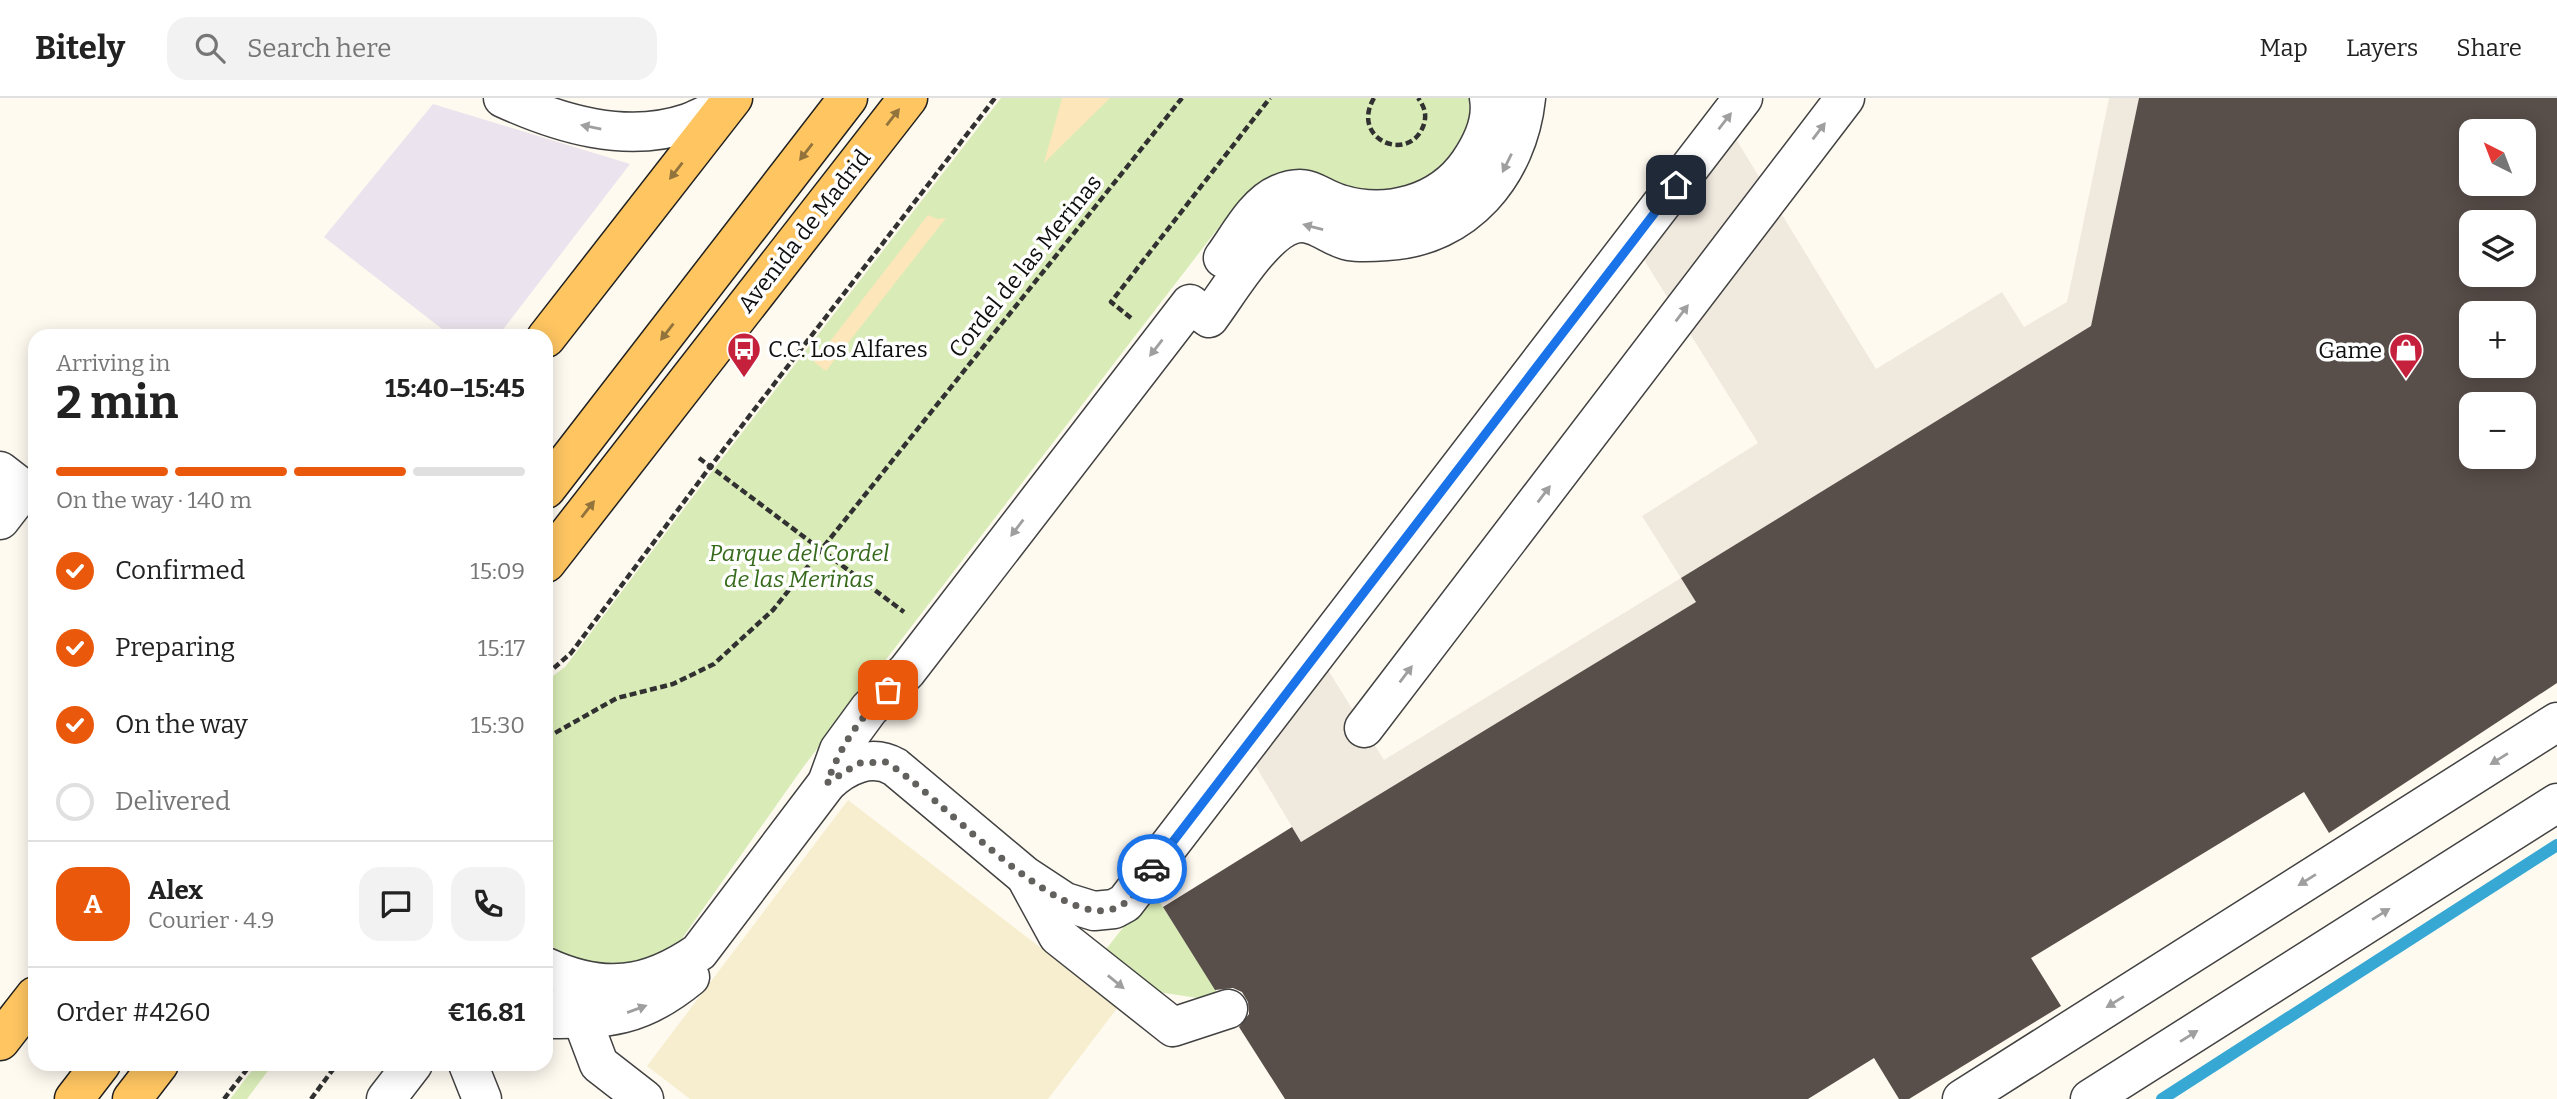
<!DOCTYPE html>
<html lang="en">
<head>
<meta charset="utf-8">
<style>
  :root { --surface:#fff; --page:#f2f2f2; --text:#222; --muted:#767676; --line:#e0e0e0; --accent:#ea580c }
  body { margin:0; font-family:Bitter,serif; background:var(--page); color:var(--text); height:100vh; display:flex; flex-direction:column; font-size:26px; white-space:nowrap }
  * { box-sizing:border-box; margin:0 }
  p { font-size:23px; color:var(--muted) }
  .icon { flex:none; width:38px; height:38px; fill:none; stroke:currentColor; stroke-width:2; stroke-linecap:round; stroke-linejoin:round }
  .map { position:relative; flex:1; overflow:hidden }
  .drawer { position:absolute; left:28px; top:231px; width:525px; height:742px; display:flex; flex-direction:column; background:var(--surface); border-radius:21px; box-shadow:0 4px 18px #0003 }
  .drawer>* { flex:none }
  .needle { width:46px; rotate:318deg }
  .buttons { position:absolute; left:2459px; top:21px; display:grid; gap:14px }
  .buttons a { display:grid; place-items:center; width:77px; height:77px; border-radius:14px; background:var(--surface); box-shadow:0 4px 18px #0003; font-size:35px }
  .pin { position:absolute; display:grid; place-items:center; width:60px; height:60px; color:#fff; margin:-30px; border-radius:14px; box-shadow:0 4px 10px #0006 }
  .courier { position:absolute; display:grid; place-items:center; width:70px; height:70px; margin:-35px; border:5px solid #1a73e8; border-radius:50%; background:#fff; color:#222; box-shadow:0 2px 9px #0007 }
  .head em { font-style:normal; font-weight:700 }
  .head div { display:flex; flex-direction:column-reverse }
  .head { display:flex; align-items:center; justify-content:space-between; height:119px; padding:0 28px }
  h1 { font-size:46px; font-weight:700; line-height:52px }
  .bar { display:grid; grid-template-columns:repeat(4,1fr); gap:10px 7px; align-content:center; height:84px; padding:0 28px }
  .bar i { height:9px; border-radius:5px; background:var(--line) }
  .bar .on { background:var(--accent) }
  .bar p { grid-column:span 4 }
  .line { display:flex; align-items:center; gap:18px; padding:0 28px; border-top:2px solid var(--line) }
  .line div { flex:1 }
  .round { display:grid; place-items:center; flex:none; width:74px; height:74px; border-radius:21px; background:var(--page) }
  ol { padding:0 28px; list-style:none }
  li { display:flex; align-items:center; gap:21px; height:77px }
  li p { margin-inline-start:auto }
  li .icon { padding:7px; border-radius:50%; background:var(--accent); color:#fff; stroke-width:4 }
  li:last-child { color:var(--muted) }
  li i { width:38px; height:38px; border:4px solid var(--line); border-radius:50% }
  header { display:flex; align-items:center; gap:42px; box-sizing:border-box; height:98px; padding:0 35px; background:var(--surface); border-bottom:2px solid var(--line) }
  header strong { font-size:33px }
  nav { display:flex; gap:38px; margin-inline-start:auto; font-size:24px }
  .search { width:490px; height:63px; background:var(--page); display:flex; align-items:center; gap:18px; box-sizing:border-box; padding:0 24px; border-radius:21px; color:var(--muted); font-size:26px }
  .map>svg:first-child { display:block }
  .industrial { fill:#ebe3ed }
  .farmland { fill:#f6eecf }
  .green { fill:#d9ecb7 }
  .sand { fill:#fde6ba }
  .plaza { fill:#f0e9de }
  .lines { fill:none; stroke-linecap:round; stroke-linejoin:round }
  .stream { stroke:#36a8d3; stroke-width:12 }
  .building { fill:#584e4a; fill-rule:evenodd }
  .minor-casing { stroke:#424242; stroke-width:41 }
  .major-casing { stroke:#202020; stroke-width:41 }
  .path { stroke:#313131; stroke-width:4.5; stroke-dasharray:7 3.5; stroke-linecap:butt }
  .minor { stroke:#fff; stroke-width:38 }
  .major { stroke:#fec561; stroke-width:38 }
  .oneway { fill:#92733c }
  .oneway2 { fill:#9f9f9f }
  .done { stroke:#63615e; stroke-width:7; stroke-dasharray:0 12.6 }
  .route { stroke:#1a73e8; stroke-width:9 }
  .labels { text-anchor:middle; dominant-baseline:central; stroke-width:7; stroke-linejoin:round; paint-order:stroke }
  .street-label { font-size:23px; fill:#0f0f0f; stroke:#fff }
  .poi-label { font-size:23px; fill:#0f0f0f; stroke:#fff; text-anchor:start }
  .park-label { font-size:23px; font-style:italic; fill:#356a1b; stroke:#fff }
</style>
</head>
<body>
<header>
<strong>Bitely</strong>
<div class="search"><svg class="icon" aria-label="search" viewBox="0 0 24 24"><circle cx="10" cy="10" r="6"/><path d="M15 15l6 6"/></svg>Search here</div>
<nav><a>Map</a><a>Layers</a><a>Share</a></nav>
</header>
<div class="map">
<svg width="2557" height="1001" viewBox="0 0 2557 1001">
  <rect width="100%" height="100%" fill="#fffaf0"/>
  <!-- industrial -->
  <polygon class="industrial" points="433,6 630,66 498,238 451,238 324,139"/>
  <!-- farmland -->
  <polygon class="farmland" points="848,702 1118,909 1048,1001 690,1001 647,968"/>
  <!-- green -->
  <g class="green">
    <polygon points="1001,0 1474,0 1472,26 1456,60 1404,96 1251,92 1239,103 804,668 669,859 644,873 561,859 546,839 546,583 565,569 707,380"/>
    <polygon points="1152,792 1219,897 1211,902 1151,893 1104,854"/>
    <polygon points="257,966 273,966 247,1001 230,1001"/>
  </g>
  <!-- sand -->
  <g class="sand">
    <polygon points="1062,0 1110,0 1044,65"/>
    <polygon points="928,117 937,121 946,120 826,273 814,264"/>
  </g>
  <!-- plaza -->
  <polygon class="plaza" points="2109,0 2139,0 2091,228 1681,480 1696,504 1301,744 1252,662 1325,567 1384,662 1681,480 1642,418 1758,345 1641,157 1733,36 1876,271 2002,194 2024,229 2067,204"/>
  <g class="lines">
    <!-- stream -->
    <polyline class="stream" points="2162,1001 2557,747"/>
  </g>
  <!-- building -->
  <path class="building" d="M 2139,0 L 2557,0 L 2557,585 L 2329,735 L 2304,694 L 2031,860 L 2061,908 L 1909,1001 L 1899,1001 L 1874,960 L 1808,1001 L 1285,1001 L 1239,929 L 1249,916 L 1248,904 L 1242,894 L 1233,890 L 1215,892 L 1163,809 L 1292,729 L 1301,744 L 1696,504 L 1681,480 L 2091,228 ZM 2471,33 L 2524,33 L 2524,86 L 2471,86 ZM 2471,124 L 2524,124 L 2524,177 L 2471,177 ZM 2471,215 L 2524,215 L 2524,268 L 2471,268 ZM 2471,306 L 2524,306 L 2524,359 L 2471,359 Z"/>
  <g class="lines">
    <!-- minor casing -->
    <g class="minor-casing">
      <g id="minor">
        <path d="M 503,0 C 560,26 626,46 688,25 C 701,20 714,13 727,7"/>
        <path d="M 1223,160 C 1238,140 1255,106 1279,96 C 1310,83 1315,99 1340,106 C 1386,120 1440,107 1469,65 C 1482,46 1493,23 1489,0"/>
        <polyline points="0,373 35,400"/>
        <polyline points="0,422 24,391"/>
        <polyline points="1364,630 1845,0"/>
        <path d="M 827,685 L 839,652 L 869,611 L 907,573 L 1190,206 L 1209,220 C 1228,195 1263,134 1294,126 C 1315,121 1330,139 1349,143 C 1361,145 1374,144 1387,143 C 1465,139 1518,76 1526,0"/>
        <polyline points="1028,783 1058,838 1173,929 1228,911"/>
        <path d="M 546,869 C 603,895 647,890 699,854 L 827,685 C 845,668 871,655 895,669 L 1024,777 L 1065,804 L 1094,813 L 1114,811 L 1125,805 L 1743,0"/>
        <polyline points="569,903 582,921 599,966 644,1001"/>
        <path d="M 546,921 C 609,921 640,920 690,879"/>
        <polyline points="468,966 482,1001"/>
        <polyline points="386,1001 413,966"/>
        <polyline points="1962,1001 2557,624"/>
        <polyline points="2090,1001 2557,705"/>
      </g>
    </g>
    <!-- major casing -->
    <g class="major-casing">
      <g id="major">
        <polyline points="546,240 733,0"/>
        <polyline points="546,391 848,0"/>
        <polyline points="546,465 908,0"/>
        <polyline points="0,943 35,898"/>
        <polyline points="74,1001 101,966"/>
        <polyline points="132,1001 159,966"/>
      </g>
    </g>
    <!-- path -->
    <g class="path">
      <path d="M 1374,0 C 1349,42 1411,67 1424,26 C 1427,16 1424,8 1418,0"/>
      <polyline points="1131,220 1111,204 1270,0"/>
      <polyline points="699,360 904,514"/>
      <polyline points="546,577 571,555 710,369 995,0"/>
      <polyline points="546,640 617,600 673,586 714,566 773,512 1182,0"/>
      <polyline points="224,1001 251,966"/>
      <polyline points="311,1001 337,966"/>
    </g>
    <!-- minor -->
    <use href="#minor" class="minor"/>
    <!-- major -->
    <use href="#major" class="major"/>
  </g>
  <!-- one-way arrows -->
  <defs><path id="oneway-solid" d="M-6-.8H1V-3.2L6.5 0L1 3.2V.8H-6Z" transform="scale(1.75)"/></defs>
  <g class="oneway">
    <use href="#oneway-solid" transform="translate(893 19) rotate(-52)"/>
    <use href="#oneway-solid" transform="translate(806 54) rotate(128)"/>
    <use href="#oneway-solid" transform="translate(676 73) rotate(128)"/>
    <use href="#oneway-solid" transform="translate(667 234) rotate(128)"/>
    <use href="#oneway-solid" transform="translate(588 411) rotate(-52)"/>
  </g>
  <g class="oneway2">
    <use href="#oneway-solid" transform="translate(1725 23) rotate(-52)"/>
    <use href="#oneway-solid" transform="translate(591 29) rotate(-169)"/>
    <use href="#oneway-solid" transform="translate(1819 33) rotate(-53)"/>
    <use href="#oneway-solid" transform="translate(1507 65) rotate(116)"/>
    <use href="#oneway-solid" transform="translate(1313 129) rotate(-165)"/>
    <use href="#oneway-solid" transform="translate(1682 215) rotate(-53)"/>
    <use href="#oneway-solid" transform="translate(1156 250) rotate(128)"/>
    <use href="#oneway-solid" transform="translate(1544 396) rotate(-53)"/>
    <use href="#oneway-solid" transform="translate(1017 430) rotate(127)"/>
    <use href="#oneway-solid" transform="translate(1406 576) rotate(-53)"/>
    <use href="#oneway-solid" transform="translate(2499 661) rotate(148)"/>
    <use href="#oneway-solid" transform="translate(2307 782) rotate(148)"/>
    <use href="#oneway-solid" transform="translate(2381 816) rotate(-32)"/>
    <use href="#oneway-solid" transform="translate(1116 884) rotate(39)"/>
    <use href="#oneway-solid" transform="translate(2115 904) rotate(148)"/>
    <use href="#oneway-solid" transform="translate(637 911) rotate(-20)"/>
    <use href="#oneway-solid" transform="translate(2189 938) rotate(-32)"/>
  </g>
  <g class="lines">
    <!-- done -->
    <path class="done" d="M 888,592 C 858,623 842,645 827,685 L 859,665 L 886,664 C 937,694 1057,834 1116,810 C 1132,804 1142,784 1152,771"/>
    <!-- route -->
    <polyline class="route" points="1152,771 1676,87"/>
  </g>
  <!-- icons -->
  <defs>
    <g id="bus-pin" transform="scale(1.75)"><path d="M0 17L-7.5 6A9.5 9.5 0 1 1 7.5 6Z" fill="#c5203c" stroke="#fff"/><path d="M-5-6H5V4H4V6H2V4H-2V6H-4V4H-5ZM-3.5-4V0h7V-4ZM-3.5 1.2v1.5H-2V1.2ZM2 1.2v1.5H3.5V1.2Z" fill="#fff"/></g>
    <g id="shop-pin" transform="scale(1.75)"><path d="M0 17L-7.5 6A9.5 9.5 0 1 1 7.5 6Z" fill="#c5203c" stroke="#fff"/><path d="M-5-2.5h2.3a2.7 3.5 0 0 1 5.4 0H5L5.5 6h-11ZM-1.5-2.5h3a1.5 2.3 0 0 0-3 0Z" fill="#fff"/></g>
  </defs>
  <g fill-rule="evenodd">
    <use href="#bus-pin" x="744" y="251"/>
    <use href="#shop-pin" x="2406" y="252"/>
  </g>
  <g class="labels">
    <!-- street labels -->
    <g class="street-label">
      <text transform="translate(804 133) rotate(-52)">Avenida de Madrid</text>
      <text transform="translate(1025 168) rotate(-51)">Cordel de las Merinas</text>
    </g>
    <!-- poi labels -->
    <g class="poi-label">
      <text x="768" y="251">C.C. Los Alfares</text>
      <text x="2382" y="252" text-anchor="end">Game</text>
    </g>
    <!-- park labels -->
    <g class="park-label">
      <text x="799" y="455">Parque del Cordel<tspan x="799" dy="26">de las Merinas</tspan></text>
    </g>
  </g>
</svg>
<div class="buttons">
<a><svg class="needle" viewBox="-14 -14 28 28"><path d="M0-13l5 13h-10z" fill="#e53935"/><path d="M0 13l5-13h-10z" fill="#767676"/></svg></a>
<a><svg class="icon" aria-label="layers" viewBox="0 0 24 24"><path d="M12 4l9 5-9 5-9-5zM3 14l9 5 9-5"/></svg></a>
<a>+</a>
<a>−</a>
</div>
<div class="pin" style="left:888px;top:592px;background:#ea580c"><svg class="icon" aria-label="bag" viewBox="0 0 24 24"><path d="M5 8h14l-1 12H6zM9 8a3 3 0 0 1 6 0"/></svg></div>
<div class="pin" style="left:1676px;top:87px;background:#1f2937"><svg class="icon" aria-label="home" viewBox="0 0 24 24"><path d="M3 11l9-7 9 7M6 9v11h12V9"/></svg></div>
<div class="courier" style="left:1152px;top:771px"><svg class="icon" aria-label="car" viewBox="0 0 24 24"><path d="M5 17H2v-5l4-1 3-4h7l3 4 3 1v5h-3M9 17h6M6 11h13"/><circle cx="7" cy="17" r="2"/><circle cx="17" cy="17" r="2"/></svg></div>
<section class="drawer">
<div class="head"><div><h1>2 min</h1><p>Arriving in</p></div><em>15:40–15:45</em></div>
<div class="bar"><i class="on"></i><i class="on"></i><i class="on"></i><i></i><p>On the way · 140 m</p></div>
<ol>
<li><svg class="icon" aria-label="check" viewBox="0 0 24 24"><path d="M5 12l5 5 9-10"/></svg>Confirmed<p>15:09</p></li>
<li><svg class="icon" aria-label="check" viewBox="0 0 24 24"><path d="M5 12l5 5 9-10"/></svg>Preparing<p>15:17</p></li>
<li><svg class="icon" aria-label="check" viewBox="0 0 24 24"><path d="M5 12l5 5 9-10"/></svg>On the way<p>15:30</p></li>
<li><i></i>Delivered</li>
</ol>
<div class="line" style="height:126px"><b class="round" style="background:var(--accent);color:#fff">A</b><div><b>Alex</b><p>Courier · 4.9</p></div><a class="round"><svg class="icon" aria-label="chat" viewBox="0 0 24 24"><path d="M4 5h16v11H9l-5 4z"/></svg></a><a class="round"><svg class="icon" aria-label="phone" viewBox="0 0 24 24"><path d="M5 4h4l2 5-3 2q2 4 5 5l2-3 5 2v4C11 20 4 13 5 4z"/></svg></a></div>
<div class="line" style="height:91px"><div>Order #4260</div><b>€16.81</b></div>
</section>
</div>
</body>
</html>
